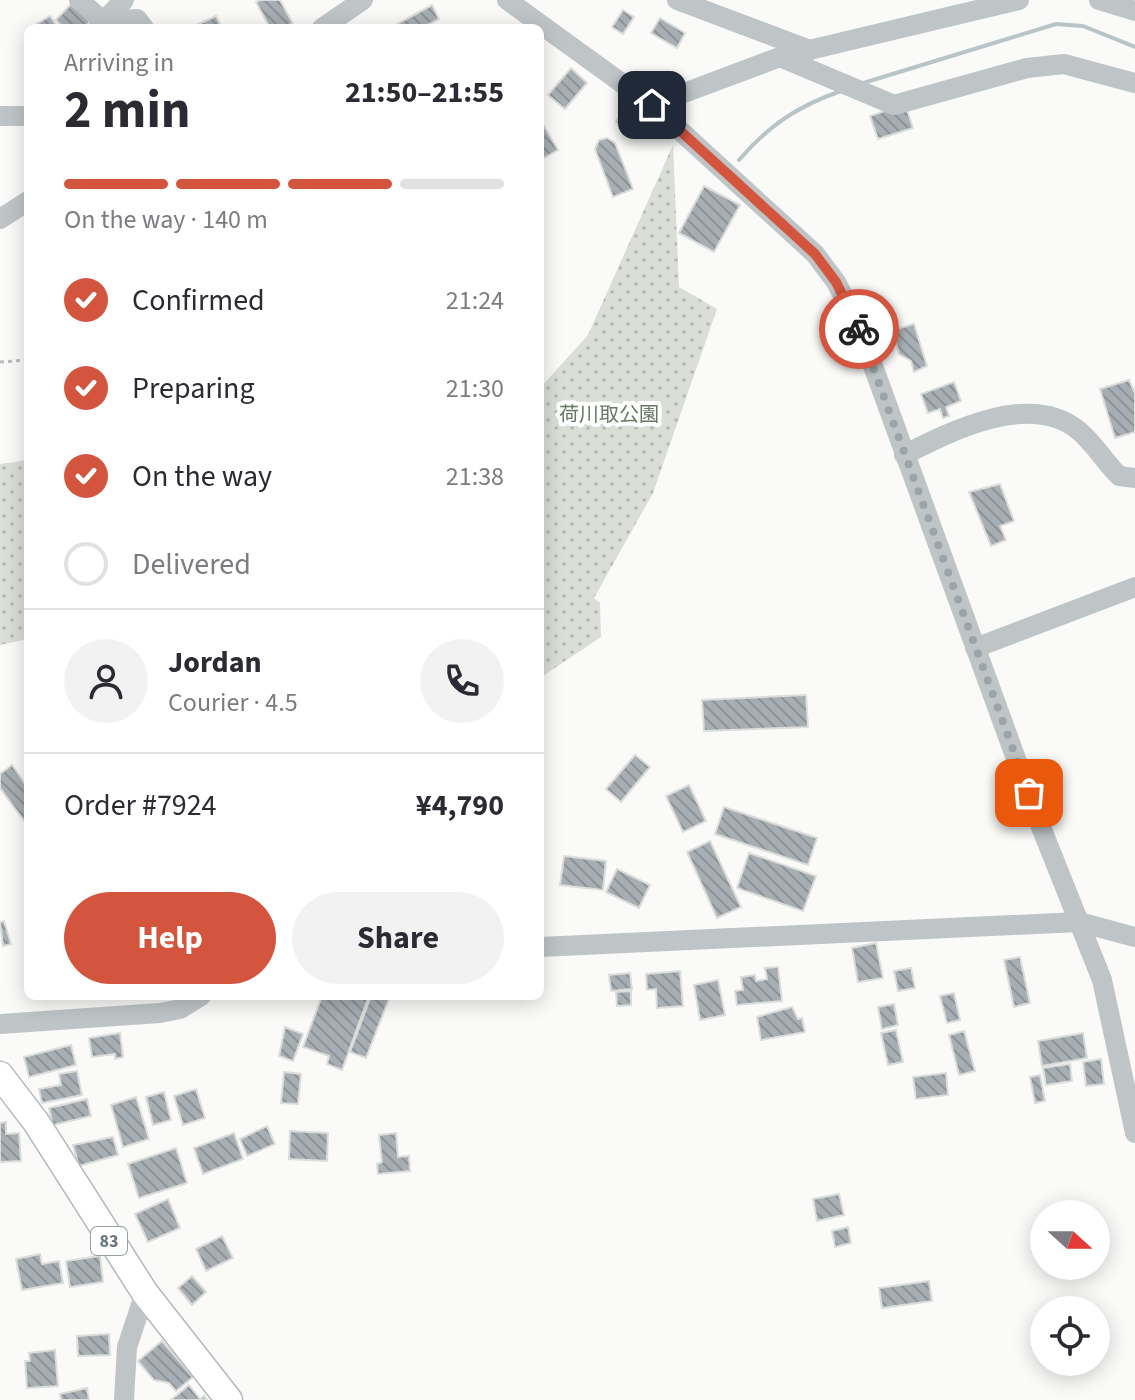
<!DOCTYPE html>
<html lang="en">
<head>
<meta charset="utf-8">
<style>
  :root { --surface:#fff; --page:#f2f2f3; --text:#2b2b33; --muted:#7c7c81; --line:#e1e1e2; --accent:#d4553d }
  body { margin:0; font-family:"Source Sans 3","Noto Sans JP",sans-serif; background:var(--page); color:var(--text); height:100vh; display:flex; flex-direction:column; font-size:30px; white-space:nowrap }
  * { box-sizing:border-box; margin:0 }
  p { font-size:26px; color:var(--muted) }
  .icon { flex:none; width:44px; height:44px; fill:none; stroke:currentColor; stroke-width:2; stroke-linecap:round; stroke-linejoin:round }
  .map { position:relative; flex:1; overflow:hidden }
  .sheet { position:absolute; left:24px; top:24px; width:520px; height:976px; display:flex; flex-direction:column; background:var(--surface); border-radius:12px; box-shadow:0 4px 20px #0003 }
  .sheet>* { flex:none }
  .needle { width:52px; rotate:111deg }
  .fabs { position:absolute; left:1030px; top:1200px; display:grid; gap:16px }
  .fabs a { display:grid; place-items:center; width:80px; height:80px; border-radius:50%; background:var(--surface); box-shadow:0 4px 20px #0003; font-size:40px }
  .pin { position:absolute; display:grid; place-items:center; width:68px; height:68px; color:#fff; margin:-34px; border-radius:16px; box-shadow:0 4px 12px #0006 }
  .courier { position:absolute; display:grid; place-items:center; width:80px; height:80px; margin:-40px; border:6px solid #d4553d; border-radius:50%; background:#fff; color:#222; box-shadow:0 2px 10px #0007 }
  .overview em { font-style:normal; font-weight:700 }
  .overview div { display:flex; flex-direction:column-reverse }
  .overview { display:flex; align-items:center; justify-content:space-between; height:136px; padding:0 40px }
  h1 { font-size:52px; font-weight:700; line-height:60px }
  .bar { display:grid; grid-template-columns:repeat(4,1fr); gap:12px 8px; align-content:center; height:96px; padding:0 40px }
  .bar i { height:10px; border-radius:6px; background:var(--line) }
  .bar .on { background:var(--accent) }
  .bar p { grid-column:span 4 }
  .line { display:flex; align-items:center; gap:20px; padding:0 40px; border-top:2px solid var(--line) }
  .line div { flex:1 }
  .round { display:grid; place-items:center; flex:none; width:84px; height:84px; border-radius:42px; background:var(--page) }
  ol { padding:0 40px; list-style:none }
  li { display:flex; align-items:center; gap:24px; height:88px }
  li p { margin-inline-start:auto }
  li .icon { padding:8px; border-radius:50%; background:var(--accent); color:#fff; stroke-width:4 }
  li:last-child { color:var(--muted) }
  li i { width:44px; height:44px; border:4px solid var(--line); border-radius:50% }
  .cta { display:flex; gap:16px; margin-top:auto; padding:16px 40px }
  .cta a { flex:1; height:92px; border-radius:48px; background:var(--accent); color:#fff; font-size:32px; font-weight:700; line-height:92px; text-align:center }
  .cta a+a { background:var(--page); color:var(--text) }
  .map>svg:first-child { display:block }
  .green { fill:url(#green-dots) }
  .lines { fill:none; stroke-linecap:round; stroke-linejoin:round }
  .stream { stroke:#b9c4c8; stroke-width:4 }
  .building { fill:url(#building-back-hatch); stroke:#dcdcda; stroke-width:2 }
  .major-casing { stroke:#b3b9bc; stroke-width:29 }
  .path { stroke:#babec0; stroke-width:3; stroke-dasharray:4 4; stroke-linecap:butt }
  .minor { stroke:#bfc4c7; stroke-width:20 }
  .major { stroke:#fff; stroke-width:26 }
  .done { stroke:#9aa5aa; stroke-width:8; stroke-dasharray:0 14.4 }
  .route { stroke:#d4553d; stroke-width:10 }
  .labels { text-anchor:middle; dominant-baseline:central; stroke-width:8; stroke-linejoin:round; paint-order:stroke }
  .shield { fill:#fff; stroke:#95a0a6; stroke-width:2 }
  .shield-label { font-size:18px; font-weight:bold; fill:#677780 }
  .park-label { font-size:20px; fill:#6a7966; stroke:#fff }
</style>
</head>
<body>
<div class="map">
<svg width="1135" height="1400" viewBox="0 0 1135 1400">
  <defs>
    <pattern id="green-dots" width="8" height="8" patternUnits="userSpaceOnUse" patternTransform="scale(2)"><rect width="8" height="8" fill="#daded7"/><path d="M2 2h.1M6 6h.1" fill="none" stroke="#b5b9b4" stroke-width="1.8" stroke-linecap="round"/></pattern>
    <pattern id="building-back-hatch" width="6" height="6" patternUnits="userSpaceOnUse" patternTransform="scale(2)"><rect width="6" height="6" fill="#a7afb4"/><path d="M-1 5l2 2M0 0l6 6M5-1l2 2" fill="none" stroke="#8c9398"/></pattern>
  </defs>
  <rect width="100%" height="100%" fill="#fafaf8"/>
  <!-- green -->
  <g class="green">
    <polygon points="673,145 679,287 717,309 653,493 594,598 600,603 601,637 540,678 540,388 588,335"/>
    <polygon points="28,460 28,639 0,645 0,464"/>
  </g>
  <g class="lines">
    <!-- stream -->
    <g class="stream">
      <polyline points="860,84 1056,24 1083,26 1135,47"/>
      <path d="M 739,160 C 769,125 798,106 841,91"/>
    </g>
  </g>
  <!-- building -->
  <g class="building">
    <polygon points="260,0 280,0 293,24 270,28 256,2"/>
    <polygon points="72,3 90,22 84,28 64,28 56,20"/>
    <polygon points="432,5 439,19 422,28 390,28"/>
    <polygon points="623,10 634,17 623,34 612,27"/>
    <polygon points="50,16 58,28 33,28 32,27"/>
    <polygon points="216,16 222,28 190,28"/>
    <polygon points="660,18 685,33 677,48 651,33"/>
    <polygon points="571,68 587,83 565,109 548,95"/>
    <polygon points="905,104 913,128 878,139 870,116"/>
    <polygon points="626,106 653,123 643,138 616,122"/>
    <polygon points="540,119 558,150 540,160"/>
    <polygon points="607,138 615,143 633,189 613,197 595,149 599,140"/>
    <polygon points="704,186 740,205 714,252 679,233"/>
    <polygon points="914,324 927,366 914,372 911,361 899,354 893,330"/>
    <polygon points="1129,380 1135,393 1135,432 1115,438 1100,389"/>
    <polygon points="954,382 961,401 946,407 949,416 943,418 940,409 928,413 921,394"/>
    <polygon points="1000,484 1014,521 1000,526 1006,540 991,546 969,492"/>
    <polygon points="806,695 808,727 704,731 702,700"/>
    <polygon points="635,755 650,767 621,802 606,789"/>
    <polygon points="12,765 28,788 28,826 0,788 0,774"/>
    <polygon points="689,785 706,821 683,832 666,796"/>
    <polygon points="724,807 817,838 808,865 715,834"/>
    <polygon points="710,841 741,907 717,918 687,852"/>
    <polygon points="749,853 816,876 803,911 737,888"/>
    <polygon points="564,856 606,861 603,890 560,885"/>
    <polygon points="617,869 650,885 639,908 606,892"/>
    <polygon points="4,921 11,944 3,946 0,922"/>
    <polygon points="876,943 883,978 858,982 852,948"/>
    <polygon points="1020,957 1030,1003 1014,1007 1004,960"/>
    <polygon points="778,967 782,1001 737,1005 735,991 743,990 741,977 755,975 756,981 767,979 765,968"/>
    <polygon points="911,968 915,988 898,991 894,971"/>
    <polygon points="680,971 683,1006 657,1008 656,989 647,990 646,974"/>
    <polygon points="630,973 632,989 611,991 609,975"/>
    <polygon points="718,980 725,1015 700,1020 694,985"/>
    <polygon points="631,991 631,1005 617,1006 616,992"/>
    <polygon points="954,993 960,1020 947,1023 940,996"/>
    <polygon points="322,996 369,996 342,1070 327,1064 329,1056 303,1047"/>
    <polygon points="371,996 390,996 366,1058 350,1052"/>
    <polygon points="894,1004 898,1025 882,1029 878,1007"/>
    <polygon points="792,1007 798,1019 802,1018 805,1032 761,1040 757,1017"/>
    <polygon points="285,1027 303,1034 293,1061 279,1056"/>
    <polygon points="896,1030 903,1062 888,1065 881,1033"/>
    <polygon points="964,1031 975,1071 959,1075 949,1035"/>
    <polygon points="120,1033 123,1057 115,1059 115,1054 92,1057 89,1038"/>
    <polygon points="1083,1033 1087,1058 1042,1066 1038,1041"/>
    <polygon points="71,1045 76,1065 29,1077 24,1057"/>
    <polygon points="1101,1059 1104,1084 1086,1086 1083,1062"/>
    <polygon points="1070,1064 1072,1081 1046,1085 1043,1068"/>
    <polygon points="77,1071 82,1095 42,1103 39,1089 61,1085 59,1074"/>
    <polygon points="284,1072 301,1074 298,1104 281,1103"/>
    <polygon points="946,1073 948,1095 916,1099 913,1077"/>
    <polygon points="1040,1075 1045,1101 1035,1103 1030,1077"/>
    <polygon points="196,1089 205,1118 183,1125 174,1096"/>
    <polygon points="164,1092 171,1120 153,1125 146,1097"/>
    <polygon points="136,1097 149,1139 123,1147 111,1105"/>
    <polygon points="87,1099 91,1116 53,1125 49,1108"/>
    <polygon points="6,1122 6,1134 19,1133 21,1161 0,1162 0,1123"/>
    <polygon points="267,1126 275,1144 247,1156 240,1139"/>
    <polygon points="290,1131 328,1133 327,1161 289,1159"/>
    <polygon points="234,1133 243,1159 203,1174 194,1148"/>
    <polygon points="396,1133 398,1157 409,1156 410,1171 378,1174 377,1164 382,1162 379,1135"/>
    <polygon points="113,1137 118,1155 79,1166 73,1145"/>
    <polygon points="176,1148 187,1183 139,1198 128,1164"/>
    <polygon points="839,1194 844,1215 817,1221 813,1199"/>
    <polygon points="168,1199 180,1228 148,1242 135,1214"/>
    <polygon points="848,1227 851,1243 835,1247 832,1231"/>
    <polygon points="222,1236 233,1258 206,1271 196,1249"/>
    <polygon points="40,1254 42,1264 59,1261 63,1283 22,1290 16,1259"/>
    <polygon points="100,1256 103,1282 70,1287 66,1261"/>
    <polygon points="192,1276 206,1292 192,1305 178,1288"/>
    <polygon points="929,1281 932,1301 882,1308 879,1288"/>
    <polygon points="109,1334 110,1355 78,1356 77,1336"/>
    <polygon points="162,1341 193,1377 176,1391 169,1383 154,1380 138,1361"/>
    <polygon points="55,1350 58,1386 27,1388 25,1361 30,1361 29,1353"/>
    <polygon points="189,1385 200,1399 204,1396 207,1400 171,1400"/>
    <polygon points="87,1388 89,1400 61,1400 60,1394"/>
  </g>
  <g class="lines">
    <!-- major casing -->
    <g class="major-casing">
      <polyline id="major" points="0,1075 36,1122 145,1293 229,1400"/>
    </g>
    <!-- path -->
    <polyline class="path" points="0,362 28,360"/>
    <!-- minor -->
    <g class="minor">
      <polyline points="79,0 103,21 137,19 144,28"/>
      <polyline points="507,0 652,105 815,254 836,282 857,322 1039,822 1102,980 1135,1133"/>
      <polyline points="677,0 810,50"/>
      <polyline points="1099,0 1135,11"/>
      <polyline points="99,26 124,0"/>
      <polyline points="322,28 363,0"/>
      <polyline points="780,57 894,105 1027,68 1064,64 1135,83"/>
      <polyline points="652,105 780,57 1019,0"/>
      <polyline points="0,116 28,116"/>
      <polyline points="0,219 28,201"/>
      <path d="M 904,455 C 951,431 1030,391 1078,430 C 1093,442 1105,462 1119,476 L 1135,478"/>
      <polyline points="975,648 1135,587"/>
      <polyline points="540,947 1079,922 1135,937"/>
      <polyline points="0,1024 160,1013 180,1009 201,996"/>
      <polyline points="124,1400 127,1347 145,1293"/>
    </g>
    <!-- major -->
    <use href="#major" class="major"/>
  </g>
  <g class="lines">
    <!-- done -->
    <polyline class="done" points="859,329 1029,793"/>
    <!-- route -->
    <polyline class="route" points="652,105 815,254 836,282 859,329"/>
  </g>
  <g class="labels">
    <!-- shield labels -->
    <rect class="shield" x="91" y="1227" width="36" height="28" rx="6"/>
    <g class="shield-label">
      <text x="109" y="1241">83</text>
    </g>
    <!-- park labels -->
    <g class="park-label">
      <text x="609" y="415">荷川取公園</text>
    </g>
  </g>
</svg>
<div class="fabs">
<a><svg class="needle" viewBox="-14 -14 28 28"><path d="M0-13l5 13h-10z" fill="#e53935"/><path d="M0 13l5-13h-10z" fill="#7c7c81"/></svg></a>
<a><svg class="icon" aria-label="locate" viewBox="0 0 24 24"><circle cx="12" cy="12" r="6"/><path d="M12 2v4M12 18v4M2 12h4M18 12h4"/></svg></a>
</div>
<div class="pin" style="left:1029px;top:793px;background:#ea580c"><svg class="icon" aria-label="bag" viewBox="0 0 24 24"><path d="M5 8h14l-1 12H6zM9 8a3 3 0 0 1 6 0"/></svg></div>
<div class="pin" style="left:652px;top:105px;background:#1f2937"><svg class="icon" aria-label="home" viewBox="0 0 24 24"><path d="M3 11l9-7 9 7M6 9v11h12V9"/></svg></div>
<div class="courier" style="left:859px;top:329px"><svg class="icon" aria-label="bike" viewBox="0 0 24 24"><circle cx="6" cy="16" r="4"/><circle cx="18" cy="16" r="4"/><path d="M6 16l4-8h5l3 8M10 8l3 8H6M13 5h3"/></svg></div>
<section class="sheet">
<div class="overview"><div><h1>2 min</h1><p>Arriving in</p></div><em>21:50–21:55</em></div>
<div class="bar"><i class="on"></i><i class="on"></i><i class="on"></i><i></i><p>On the way · 140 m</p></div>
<ol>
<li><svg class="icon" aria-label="check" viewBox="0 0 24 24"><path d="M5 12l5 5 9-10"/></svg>Confirmed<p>21:24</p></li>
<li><svg class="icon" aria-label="check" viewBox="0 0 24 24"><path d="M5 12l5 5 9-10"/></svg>Preparing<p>21:30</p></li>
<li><svg class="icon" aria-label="check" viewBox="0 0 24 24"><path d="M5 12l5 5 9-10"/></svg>On the way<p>21:38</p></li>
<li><i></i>Delivered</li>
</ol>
<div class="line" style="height:144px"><a class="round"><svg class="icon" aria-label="person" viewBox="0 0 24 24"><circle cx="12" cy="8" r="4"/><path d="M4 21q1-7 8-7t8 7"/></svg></a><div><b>Jordan</b><p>Courier · 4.5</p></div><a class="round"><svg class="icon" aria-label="phone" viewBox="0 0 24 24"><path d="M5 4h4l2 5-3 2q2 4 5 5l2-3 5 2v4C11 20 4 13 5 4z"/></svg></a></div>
<div class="line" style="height:104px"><div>Order #7924</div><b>¥4,790</b></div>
<div class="cta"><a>Help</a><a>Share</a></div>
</section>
</div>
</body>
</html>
